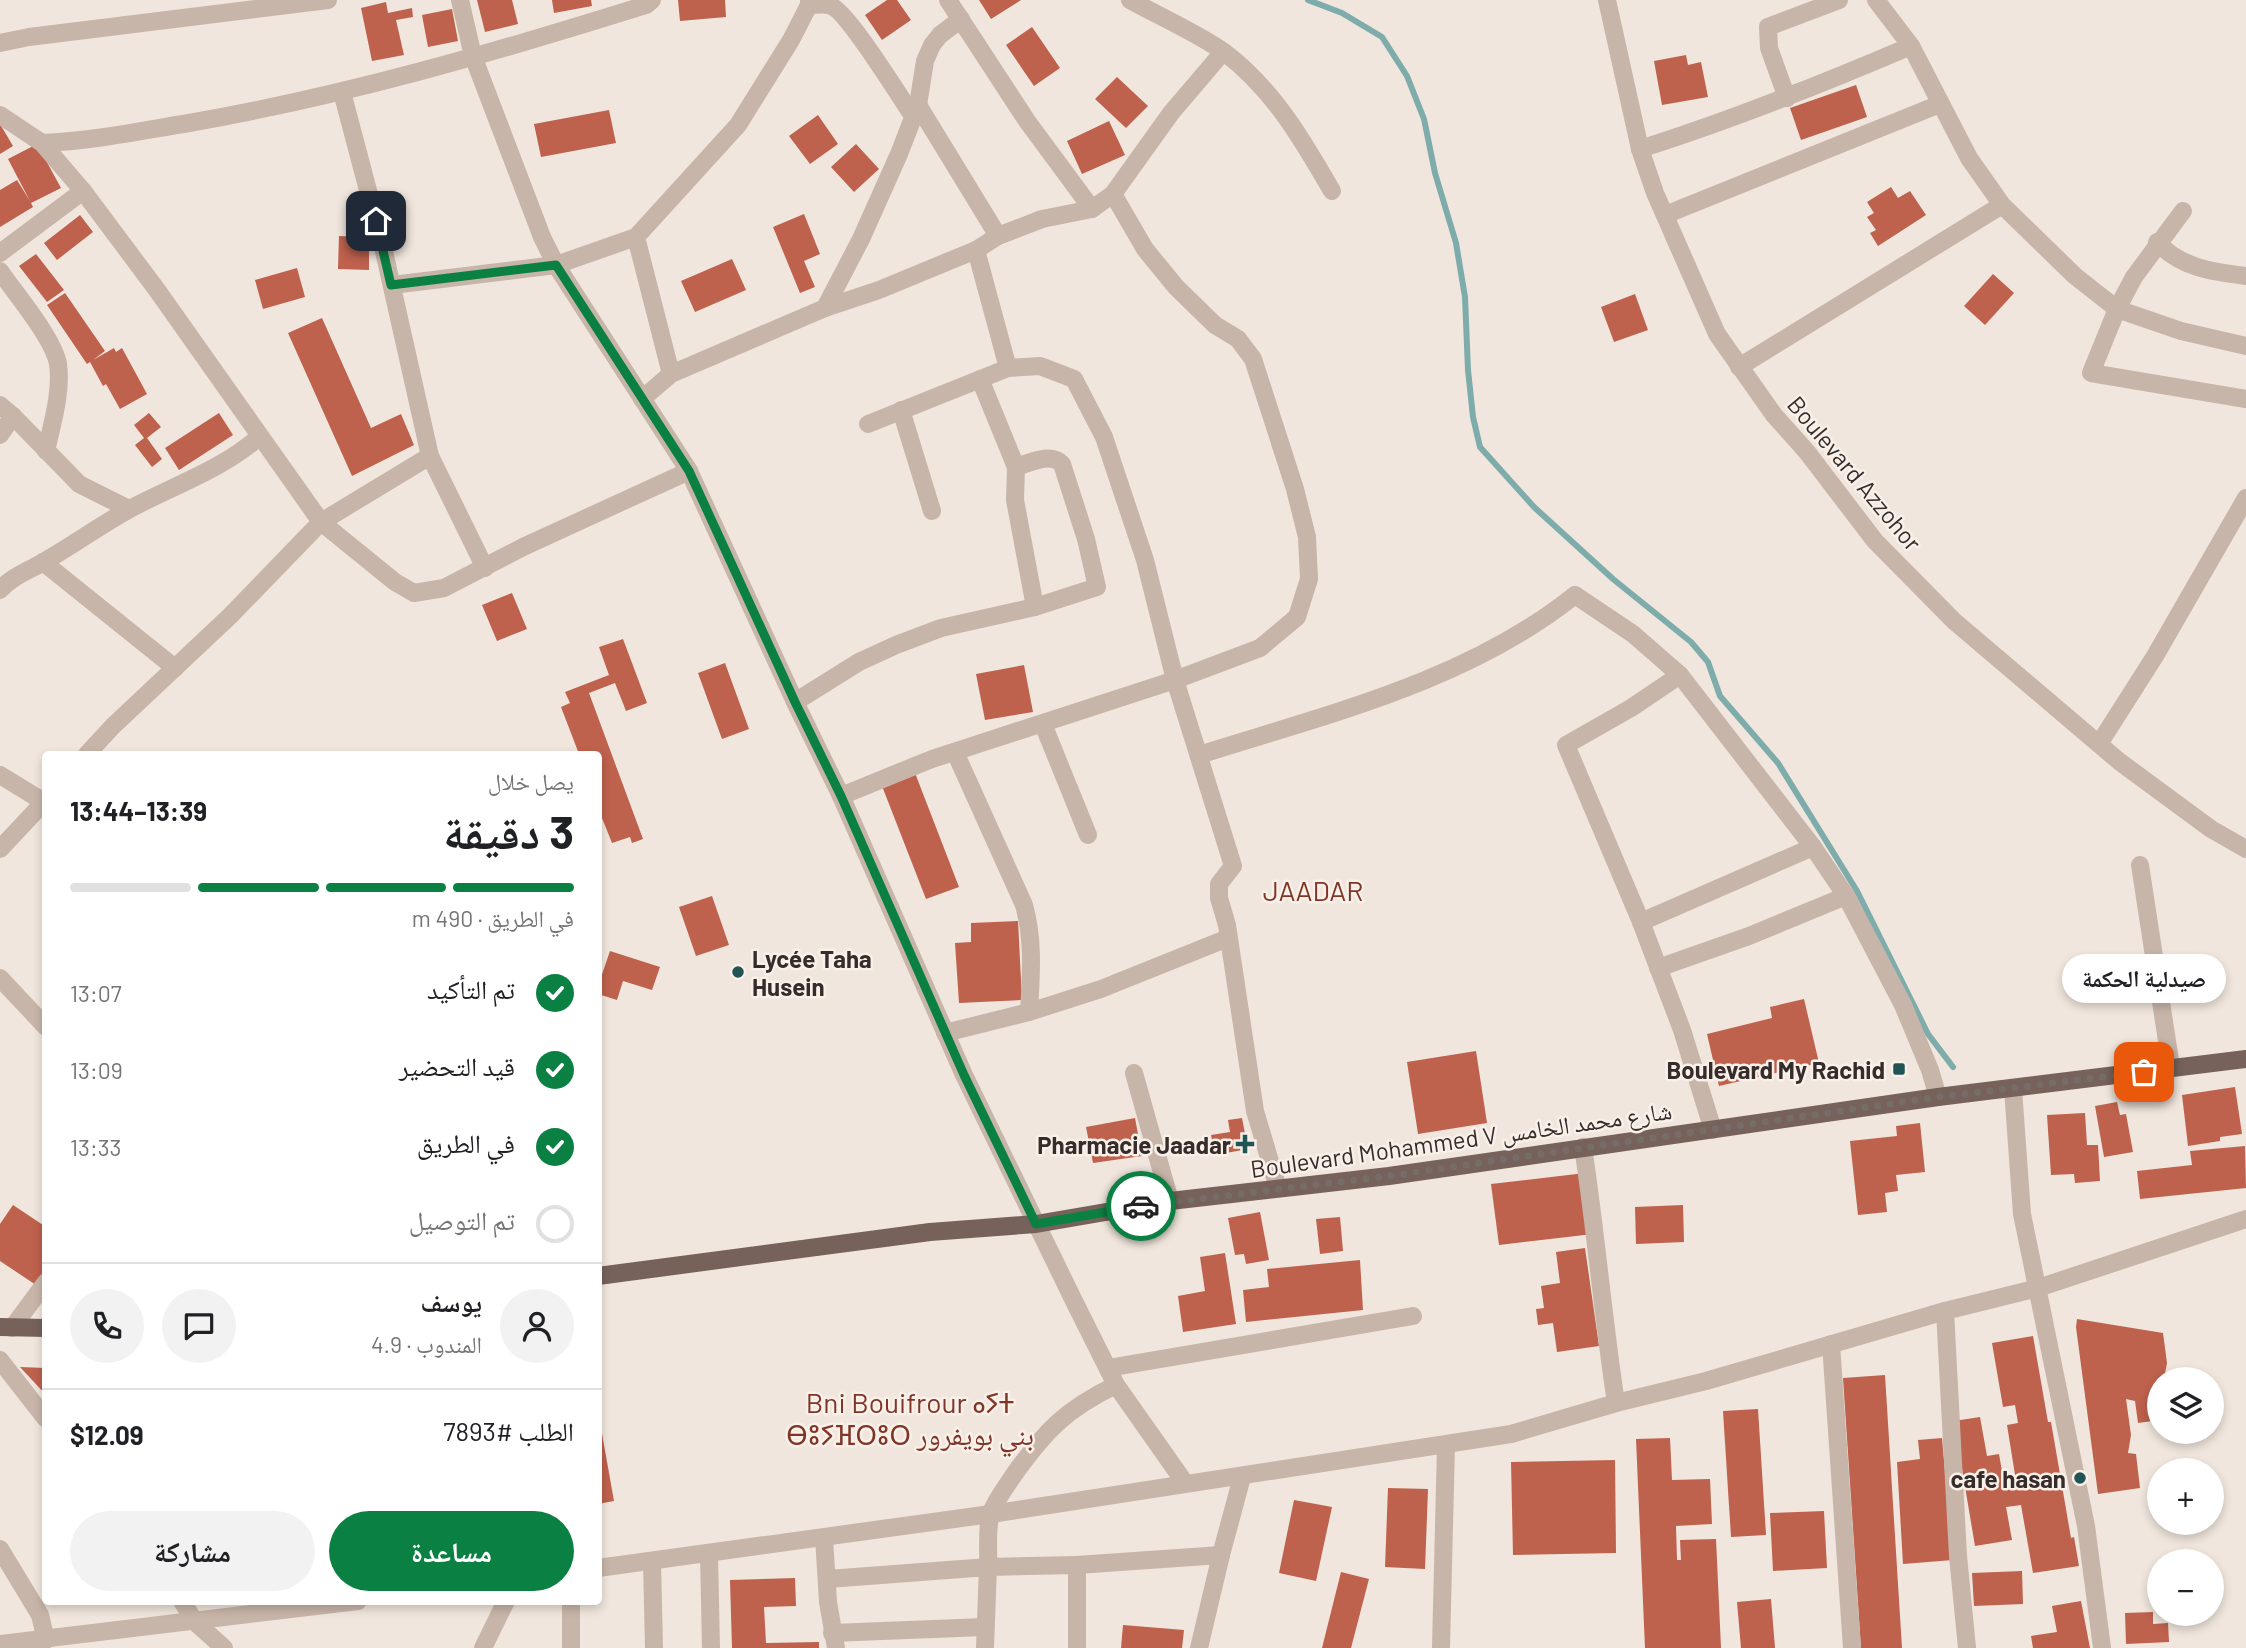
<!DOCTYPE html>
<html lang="ar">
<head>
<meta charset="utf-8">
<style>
  :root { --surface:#fff; --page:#f2f2f2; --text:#202124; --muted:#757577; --line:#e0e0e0; --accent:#0b8043 }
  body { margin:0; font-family:Barlow,"Noto Naskh Arabic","Noto Sans Tifinagh",sans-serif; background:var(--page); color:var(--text); direction:rtl; height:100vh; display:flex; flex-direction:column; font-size:26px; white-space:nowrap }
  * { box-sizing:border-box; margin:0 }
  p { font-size:23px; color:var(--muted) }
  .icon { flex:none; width:38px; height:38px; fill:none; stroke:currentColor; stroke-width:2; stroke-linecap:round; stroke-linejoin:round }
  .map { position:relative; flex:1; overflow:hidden; direction:ltr }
  .details { position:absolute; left:42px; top:751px; width:560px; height:854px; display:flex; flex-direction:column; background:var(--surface); border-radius:7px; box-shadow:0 4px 10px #0003; direction:rtl }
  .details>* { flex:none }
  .tools { position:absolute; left:2147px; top:1367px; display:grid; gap:14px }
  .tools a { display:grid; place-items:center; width:77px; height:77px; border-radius:50%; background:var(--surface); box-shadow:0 4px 10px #0003; font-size:35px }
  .pin { position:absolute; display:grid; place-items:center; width:60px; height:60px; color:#fff; margin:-30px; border-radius:14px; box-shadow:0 4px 10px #0006 }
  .courier { position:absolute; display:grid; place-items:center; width:70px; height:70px; margin:-35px; border:5px solid #0b8043; border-radius:50%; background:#fff; color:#222; box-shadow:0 2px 9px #0007 }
  .bubble { position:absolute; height:49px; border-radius:24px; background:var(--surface); box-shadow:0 4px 10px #0003; font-size:23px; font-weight:700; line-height:49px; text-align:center; direction:rtl }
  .overview em { font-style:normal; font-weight:700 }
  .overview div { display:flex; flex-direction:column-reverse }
  .overview { display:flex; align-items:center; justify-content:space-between; height:119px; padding:0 28px }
  h1 { font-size:46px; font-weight:700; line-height:52px }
  .bar { display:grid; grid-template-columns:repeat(4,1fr); gap:10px 7px; align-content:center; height:84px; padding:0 28px }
  .bar i { height:9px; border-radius:5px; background:var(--line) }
  .bar .selected { background:var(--accent) }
  .bar p { grid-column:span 4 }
  .line { display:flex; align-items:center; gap:18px; padding:0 28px; border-top:2px solid var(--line) }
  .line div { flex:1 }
  .round { display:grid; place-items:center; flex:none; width:74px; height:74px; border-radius:37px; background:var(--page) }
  ol { padding:0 28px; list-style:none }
  li { display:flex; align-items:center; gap:21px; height:77px }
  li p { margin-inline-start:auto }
  li .icon { padding:7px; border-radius:50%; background:var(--accent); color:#fff; stroke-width:4 }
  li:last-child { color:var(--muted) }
  li i { width:38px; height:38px; border:4px solid var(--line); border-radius:50% }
  .primary-button { display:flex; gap:14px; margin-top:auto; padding:14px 28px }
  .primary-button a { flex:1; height:80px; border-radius:42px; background:var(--accent); color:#fff; font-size:28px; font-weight:700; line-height:80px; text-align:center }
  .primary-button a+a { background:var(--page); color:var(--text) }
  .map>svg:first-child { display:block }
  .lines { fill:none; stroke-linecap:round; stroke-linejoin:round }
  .stream { stroke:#7dacaa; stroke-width:6 }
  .building { fill:#be614d }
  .minor { stroke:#c8b5a9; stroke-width:18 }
  .major { stroke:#76625b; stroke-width:18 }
  .done { stroke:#776d68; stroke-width:7; stroke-dasharray:0 12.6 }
  .route { stroke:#0b8043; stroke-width:9 }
  .poi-dot { fill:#215454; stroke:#f8f0e9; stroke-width:2.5 }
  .labels { text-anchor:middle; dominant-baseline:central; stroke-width:5; stroke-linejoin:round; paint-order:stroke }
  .street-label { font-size:24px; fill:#362c29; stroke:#f8f0e9 }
  .poi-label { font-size:24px; font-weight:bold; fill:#362c29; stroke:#f8f0e9; text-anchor:end }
  .quarter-label { font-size:28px; fill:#7f3627; stroke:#f8f0e9 }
</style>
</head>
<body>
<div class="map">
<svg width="2246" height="1648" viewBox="0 0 2246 1648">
  <rect width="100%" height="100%" fill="#f0e6dd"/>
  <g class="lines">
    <!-- stream -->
    <polyline class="stream" points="1308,0 1342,13 1382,37 1407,76 1424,119 1435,173 1456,243 1465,297 1468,370 1473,417 1480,447 1534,507 1613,579 1691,642 1708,662 1720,696 1778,763 1857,891 1928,1034 1953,1067"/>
  </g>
  <!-- building -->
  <g class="building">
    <polygon points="477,0 512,0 518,24 485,32"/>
    <polygon points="552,0 591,0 592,6 554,13"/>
    <polygon points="678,0 725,0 726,17 680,21"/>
    <polygon points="887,0 897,0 911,20 882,40 865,15"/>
    <polygon points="979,0 1021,0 991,19"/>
    <polygon points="386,2 388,13 412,8 413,17 396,20 404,55 372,61 361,8"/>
    <polygon points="452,9 458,41 428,47 422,15"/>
    <polygon points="1032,27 1060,68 1034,86 1006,45"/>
    <polygon points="1686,55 1688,65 1701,62 1708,97 1662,105 1654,61"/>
    <polygon points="1117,77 1148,106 1126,128 1095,99"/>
    <polygon points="1856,85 1867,117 1801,140 1790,108"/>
    <polygon points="609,110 616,143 541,157 534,124"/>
    <polygon points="818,115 838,144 810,164 789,136"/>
    <polygon points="1109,121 1125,155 1082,174 1067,141"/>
    <polygon points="0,124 13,146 0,154"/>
    <polygon points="37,144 61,188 31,203 33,207 0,227 0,190 17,180 30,201 8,159"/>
    <polygon points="856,144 879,169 854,192 831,167"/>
    <polygon points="1891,187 1898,198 1910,191 1926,215 1878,246 1870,233 1876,230 1867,217 1874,213 1867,202"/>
    <polygon points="804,214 820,254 804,261 815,287 800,293 773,227"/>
    <polygon points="80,215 93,232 57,260 44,243"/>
    <polygon points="339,236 369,237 369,270 338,269"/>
    <polygon points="36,254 64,290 47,302 19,266"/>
    <polygon points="732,259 746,290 695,312 681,281"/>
    <polygon points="297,268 305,297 263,309 255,280"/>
    <polygon points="1993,274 2014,293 1985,325 1964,306"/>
    <polygon points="65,293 105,351 93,360 114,348 116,352 122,348 147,394 120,409 106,384 103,386 90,362 87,364 47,305"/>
    <polygon points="1635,294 1648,330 1614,342 1601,307"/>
    <polygon points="322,318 371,428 401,414 414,445 352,476 288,333"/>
    <polygon points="149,413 161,427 147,438 162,459 152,467 135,445 144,438 134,425"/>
    <polygon points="219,413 233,435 179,470 165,448"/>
    <polygon points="512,593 527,629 497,641 482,605"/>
    <polygon points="623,639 647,703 626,711 615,683 589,693 643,839 632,843 630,837 612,843 598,808 598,754 579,754 561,707 570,703 565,692 609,675 599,647"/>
    <polygon points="725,663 749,729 722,739 698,673"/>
    <polygon points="1024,665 1033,712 985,720 976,674"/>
    <polygon points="915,773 959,887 926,899 882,786"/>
    <polygon points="712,896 729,945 696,956 679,907"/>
    <polygon points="1018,921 1022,1000 959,1003 955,943 971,942 971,923"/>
    <polygon points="610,951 660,967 652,990 623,981 617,1000 598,994 598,986"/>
    <polygon points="1804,999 1819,1063 1719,1086 1707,1034 1772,1018 1770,1007"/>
    <polygon points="1476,1051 1487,1123 1418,1134 1407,1062"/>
    <polygon points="2235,1087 2242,1134 2220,1137 2220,1141 2188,1146 2182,1095"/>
    <polygon points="2117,1102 2120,1115 2126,1114 2133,1152 2104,1157 2095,1106"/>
    <polygon points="2085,1113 2087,1145 2098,1145 2100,1181 2075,1183 2074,1174 2051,1175 2047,1115"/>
    <polygon points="1135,1118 1142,1156 1093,1163 1086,1127"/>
    <polygon points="1242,1118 1248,1149 1215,1155 1211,1135 1230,1132 1228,1120"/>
    <polygon points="1920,1123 1925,1172 1896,1175 1898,1191 1885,1193 1887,1212 1858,1215 1850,1141 1897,1136 1896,1126"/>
    <polygon points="2245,1146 2246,1188 2140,1199 2137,1171 2192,1165 2190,1151"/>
    <polygon points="1585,1173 1593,1234 1499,1245 1491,1184"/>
    <polygon points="13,1205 46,1227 46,1271 36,1285 0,1261 0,1224"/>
    <polygon points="1683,1205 1684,1242 1636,1244 1635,1207"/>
    <polygon points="1260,1212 1269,1260 1246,1264 1244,1254 1235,1255 1228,1218"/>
    <polygon points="1340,1217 1343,1251 1320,1254 1316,1219"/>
    <polygon points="1585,1248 1599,1346 1557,1352 1553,1323 1538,1325 1536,1309 1544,1308 1541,1286 1560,1283 1556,1252"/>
    <polygon points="1225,1253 1236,1324 1183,1332 1178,1296 1205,1291 1200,1257"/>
    <polygon points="1360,1260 1363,1310 1246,1322 1243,1290 1269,1287 1267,1269"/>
    <polygon points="2077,1319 2163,1333 2167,1363 2164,1379 2160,1379 2160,1420 2138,1423 2135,1401 2126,1399 2131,1435 2128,1453 2136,1454 2140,1488 2098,1494 2076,1327"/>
    <polygon points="2033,1336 2048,1422 2051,1422 2071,1538 2074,1537 2079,1566 2033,1573 2021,1505 2006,1507 2012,1540 1975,1546 1954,1421 1980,1417 1987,1456 1999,1454 2004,1483 2016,1481 2007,1425 2018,1423 2015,1405 2003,1407 1992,1343"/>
    <polygon points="20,1367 46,1368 46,1395"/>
    <polygon points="1885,1375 1902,1648 1861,1648 1843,1378"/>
    <polygon points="1758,1409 1766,1535 1731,1537 1723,1411"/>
    <polygon points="601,1428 614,1501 598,1504 598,1429"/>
    <polygon points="1670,1438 1672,1480 1710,1479 1712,1524 1676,1526 1677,1560 1681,1560 1680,1540 1716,1539 1721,1648 1645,1648 1636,1439"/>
    <polygon points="1942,1438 1953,1560 1903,1564 1897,1462 1920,1459 1918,1440"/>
    <polygon points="1615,1460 1616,1553 1513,1555 1511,1462"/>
    <polygon points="1388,1488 1428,1489 1425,1569 1385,1567"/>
    <polygon points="1294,1500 1332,1507 1316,1581 1279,1573"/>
    <polygon points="1824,1511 1827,1568 1773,1571 1770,1513"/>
    <polygon points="2022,1571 2023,1604 1974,1606 1972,1573"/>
    <polygon points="1341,1572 1369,1579 1351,1648 1322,1648"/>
    <polygon points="795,1578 796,1606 764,1607 766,1643 819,1642 819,1648 732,1648 730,1580"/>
    <polygon points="1771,1599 1775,1648 1741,1648 1737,1602"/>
    <polygon points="2081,1601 2090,1648 2033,1648 2031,1636 2057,1632 2052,1606"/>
    <polygon points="2153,1612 2153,1624 2168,1623 2169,1642 2126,1644 2125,1613"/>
    <polygon points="1123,1625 1184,1630 1182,1648 1121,1648"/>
  </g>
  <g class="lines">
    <!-- minor -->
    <g class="minor">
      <polyline points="460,0 473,56 542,237 556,265 689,471 795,702 841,796 964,1075 1073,1299 1116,1385 1185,1483"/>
      <polyline points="948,0 1027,121 1092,209"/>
      <path d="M 1130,0 C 1159,16 1199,34 1224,52 C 1273,89 1302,139 1332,191"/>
      <polyline points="1607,0 1640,149 1655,193 1717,334 1774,415 1807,452 1875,541 1954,621 2120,762 2211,829 2246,849"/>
      <polyline points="1876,0 1911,46 1969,158 2002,205 2075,276 2117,309 2181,331 2246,346"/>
      <path d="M 809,5 C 816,5 825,3 831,6 C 847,11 900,97 913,116"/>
      <polyline points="0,43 29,37 328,0"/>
      <polyline points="342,92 383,247 430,456 485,568"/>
      <polyline points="1787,98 1769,48 1768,27 1839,0"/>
      <polyline points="918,105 998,236"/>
      <polyline points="0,115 42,143 83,191 157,290 321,522 395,582 414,593 444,588 523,547 689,471"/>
      <path d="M 42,143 C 92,141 140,131 189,123 C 344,96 496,52 646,5 L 652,0"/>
      <path d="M 1640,149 C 1732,120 1822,84 1911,46"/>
      <polyline points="2183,211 2134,277 2117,309 2091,373 2246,399"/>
      <polyline points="1665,215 1940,104"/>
      <path d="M 2157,242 C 2181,268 2213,272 2246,276"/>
      <polyline points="976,250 1008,368"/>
      <polyline points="0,253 83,191"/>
      <path d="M 0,271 C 15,293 54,339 58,364 C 62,392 52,424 46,451"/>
      <polyline points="392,285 556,265 636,237"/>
      <polyline points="825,308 861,239 899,154 918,105 925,61 932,45 940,35 961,19"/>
      <polyline points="1739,367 2002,205"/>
      <polyline points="671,374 636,237 738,125 791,40 809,5 809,0"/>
      <polyline points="980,379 1016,467 1015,500 1035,607"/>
      <polyline points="642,399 671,374 825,308 879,290 976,250 998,236 1042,219 1092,209 1113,194 1171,113 1223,52"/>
      <polyline points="0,405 13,416 79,484 129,509"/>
      <polyline points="901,410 932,511"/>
      <polyline points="868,424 1008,368 1040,366 1074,379 1104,437 1145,560 1175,680 1233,866 1219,884 1219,898 1227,925 1255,1111 1278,1188"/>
      <polyline points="0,435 13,416"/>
      <polyline points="43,562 175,668"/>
      <path d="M 0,590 C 12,576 29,571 45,561 C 73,545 99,526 128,510 C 172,486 220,471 259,437"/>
      <polyline points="1680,675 1631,708 1566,745 1641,922 1682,1030 1713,1130"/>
      <path d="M 795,702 L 859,662 L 896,645 L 941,628 L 1035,607 L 1097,587 L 1086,539 L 1062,464 C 1050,452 1030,463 1016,467"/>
      <polyline points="1043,724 1088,835"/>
      <polyline points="2099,744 2155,656 2246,498"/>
      <path d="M 955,752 L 1024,905 C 1034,941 1031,975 1029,1012"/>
      <polyline points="87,754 113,726 230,616 321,522 430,456"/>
      <path d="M 1199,755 C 1328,714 1468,681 1575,595 L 1633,634 L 1680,675 L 1813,847 L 1846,896 L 1903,1005 L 1930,1070 L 1938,1097"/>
      <polyline points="0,775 44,802"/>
      <polyline points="841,796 932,759 1175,680 1260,648 1297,617 1309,579 1307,537 1295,489 1253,359 1238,339 1215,325 1176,287 1145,249 1113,194"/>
      <polyline points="0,849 46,800"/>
      <polyline points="2140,865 2171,1067"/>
      <polyline points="1641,922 1813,847"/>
      <polyline points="1658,968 1749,936 1846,896"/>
      <polyline points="0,978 46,1027"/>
      <polyline points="945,1033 1029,1012 1101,989 1228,938"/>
      <polyline points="1134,1073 1170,1201"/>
      <polyline points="2013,1089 2022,1214 2086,1526 2102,1648"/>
      <path d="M 1583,1147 C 1596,1232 1603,1318 1616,1403"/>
      <polyline points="1945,1311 1958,1556 1967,1648"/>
      <polyline points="12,1328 46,1282"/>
      <polyline points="1831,1344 1852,1648"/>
      <polyline points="0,1360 46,1419"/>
      <polyline points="1108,1368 1413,1316"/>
      <polyline points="824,1538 828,1602 836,1648"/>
      <polyline points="0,1549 40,1615 46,1640"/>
      <polyline points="709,1554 711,1648"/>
      <polyline points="652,1562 654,1648"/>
      <polyline points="1077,1565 1221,1555"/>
      <polyline points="598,1568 991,1514 1511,1434 1616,1403 1706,1381 1945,1311 2038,1288 2246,1219"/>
      <polyline points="828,1579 988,1567 985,1648"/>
      <polyline points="182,1601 195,1622 224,1648"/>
      <polyline points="571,1601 571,1648"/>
      <polyline points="832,1633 984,1627"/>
      <polyline points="0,1644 358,1601"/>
      <polyline points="483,1648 506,1601"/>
      <path d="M 1077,1648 L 1077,1565 L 988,1567 C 989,1551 986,1529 991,1513 C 995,1501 1006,1487 1013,1476 C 1045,1431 1066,1409 1116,1385"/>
      <polyline points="1199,1648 1221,1555 1242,1477"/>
      <polyline points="1441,1648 1446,1445"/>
    </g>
    <!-- major -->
    <g class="major">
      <polyline points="598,1276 930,1232 1036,1224 1170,1201 1389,1176 1938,1097 2246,1059"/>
      <polyline points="0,1327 46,1328"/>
    </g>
  </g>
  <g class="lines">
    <!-- done -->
    <polyline class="done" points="1141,1206 1389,1176 1938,1097 2144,1072"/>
    <!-- route -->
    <polyline class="route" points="376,221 391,285 556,265 689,471 795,702 841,796 964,1075 1036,1224 1141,1206"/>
  </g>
  <!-- markers -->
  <g class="poi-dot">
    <circle cx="738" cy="972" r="7"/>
    <rect x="1892" y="1062" width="14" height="14" rx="3.5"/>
    <path d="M1241.5 1133.5h7v7h7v7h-7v7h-7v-7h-7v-7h7z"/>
    <circle cx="2080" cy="1478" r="7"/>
  </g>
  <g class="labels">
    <!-- street labels -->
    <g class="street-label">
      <text transform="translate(1855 473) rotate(50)">Boulevard Azzohor</text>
      <text transform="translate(1461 1139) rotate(-8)">Boulevard Mohammed V شارع محمد الخامس</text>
    </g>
    <!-- poi labels -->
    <g class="poi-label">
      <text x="752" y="958" text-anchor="start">Lycée Taha<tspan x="752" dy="28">Husein</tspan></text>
      <text x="1885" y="1069">Boulevard My Rachid</text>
      <text x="1231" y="1144">Pharmacie Jaadar</text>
      <text x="2066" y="1478">cafe hasan</text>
    </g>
    <!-- quarter labels -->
    <g class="quarter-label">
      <text x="1313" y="890">JAADAR</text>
      <text x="910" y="1402">Bni Bouifrour ⴰⵢⵜ<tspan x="910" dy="32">ⴱⵓⵢⴼⵔⵓⵔ بني بويفرور</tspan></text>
    </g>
  </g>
</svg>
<div class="tools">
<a><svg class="icon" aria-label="layers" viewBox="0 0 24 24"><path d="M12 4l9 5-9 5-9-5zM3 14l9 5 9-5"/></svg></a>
<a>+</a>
<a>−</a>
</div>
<div class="pin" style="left:2144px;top:1072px;background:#ea580c"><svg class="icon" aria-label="bag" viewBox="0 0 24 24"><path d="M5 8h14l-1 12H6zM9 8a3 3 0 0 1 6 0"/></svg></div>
<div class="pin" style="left:376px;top:221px;background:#1f2937"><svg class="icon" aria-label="home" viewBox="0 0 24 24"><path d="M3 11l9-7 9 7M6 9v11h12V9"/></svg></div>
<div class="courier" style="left:1141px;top:1206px"><svg class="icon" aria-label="car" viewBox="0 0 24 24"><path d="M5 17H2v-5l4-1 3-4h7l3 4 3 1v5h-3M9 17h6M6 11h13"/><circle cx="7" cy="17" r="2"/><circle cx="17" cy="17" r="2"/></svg></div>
<div class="bubble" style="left:2062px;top:954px;width:164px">صيدلية الحكمة</div>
<section class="details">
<div class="overview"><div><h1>3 دقيقة</h1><p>يصل خلال</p></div><em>13:39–13:44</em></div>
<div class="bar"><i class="selected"></i><i class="selected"></i><i class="selected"></i><i></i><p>في الطريق · 490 m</p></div>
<ol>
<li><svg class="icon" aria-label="check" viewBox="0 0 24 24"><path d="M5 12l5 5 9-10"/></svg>تم التأكيد<p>13:07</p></li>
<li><svg class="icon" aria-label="check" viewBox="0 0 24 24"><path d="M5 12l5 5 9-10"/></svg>قيد التحضير<p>13:09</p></li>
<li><svg class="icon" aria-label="check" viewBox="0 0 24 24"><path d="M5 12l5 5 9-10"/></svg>في الطريق<p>13:33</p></li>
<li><i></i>تم التوصيل</li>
</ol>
<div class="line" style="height:126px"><a class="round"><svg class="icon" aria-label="person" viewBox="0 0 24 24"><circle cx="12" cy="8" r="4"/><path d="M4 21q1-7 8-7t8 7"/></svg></a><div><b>يوسف</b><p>المندوب · 4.9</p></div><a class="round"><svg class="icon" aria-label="chat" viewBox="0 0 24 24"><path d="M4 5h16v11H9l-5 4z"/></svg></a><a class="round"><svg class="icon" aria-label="phone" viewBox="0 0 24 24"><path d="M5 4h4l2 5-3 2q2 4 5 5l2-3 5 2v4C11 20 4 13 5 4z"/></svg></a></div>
<div class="line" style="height:91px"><div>الطلب #7893</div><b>$12.09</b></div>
<div class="primary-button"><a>مساعدة</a><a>مشاركة</a></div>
</section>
</div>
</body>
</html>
